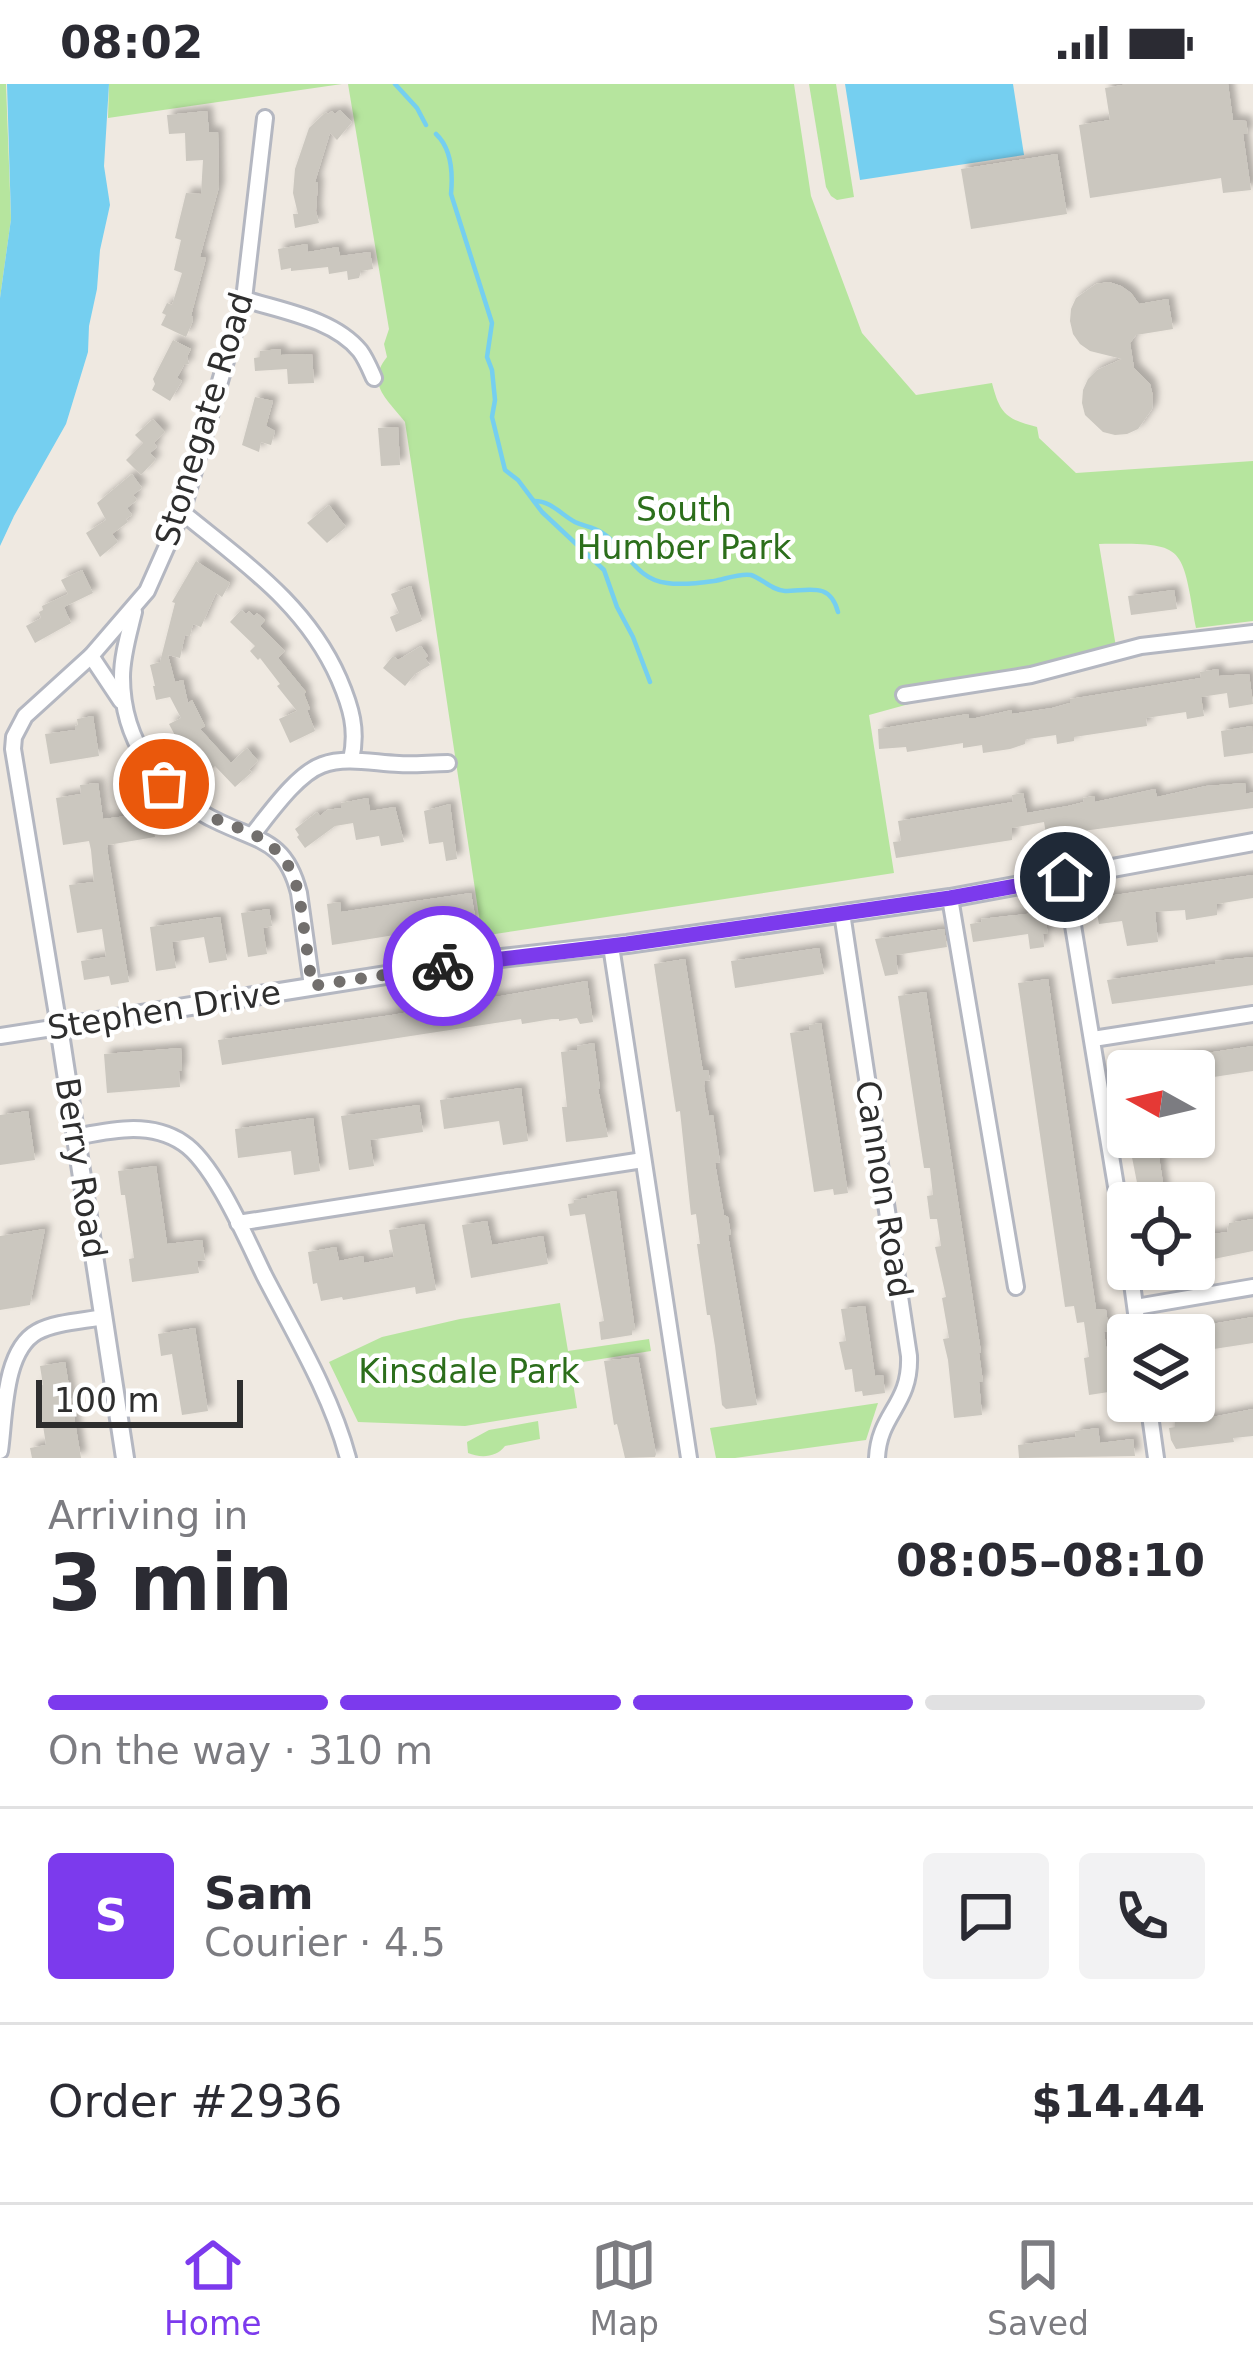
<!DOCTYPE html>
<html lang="en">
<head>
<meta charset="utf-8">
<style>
  :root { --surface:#fff; --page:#f2f2f3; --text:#2b2b33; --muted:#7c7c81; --line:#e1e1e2; --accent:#7c3aed }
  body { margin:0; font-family:"DejaVu Sans",sans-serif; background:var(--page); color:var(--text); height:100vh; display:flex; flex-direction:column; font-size:45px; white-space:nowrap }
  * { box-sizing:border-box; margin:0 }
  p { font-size:39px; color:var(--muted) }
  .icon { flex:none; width:66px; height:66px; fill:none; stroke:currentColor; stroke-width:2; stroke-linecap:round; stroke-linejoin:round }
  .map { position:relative; height:1374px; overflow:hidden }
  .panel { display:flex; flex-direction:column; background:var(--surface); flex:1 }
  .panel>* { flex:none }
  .needle { width:78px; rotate:278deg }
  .controls { position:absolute; left:1107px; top:966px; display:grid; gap:24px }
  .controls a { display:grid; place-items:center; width:108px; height:108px; border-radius:12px; background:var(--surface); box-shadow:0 3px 9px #0004; font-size:60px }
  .scale { position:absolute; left:36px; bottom:30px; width:207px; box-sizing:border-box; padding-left:12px; border:6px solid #2e2e2e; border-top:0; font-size:33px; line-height:42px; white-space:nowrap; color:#2e2e2e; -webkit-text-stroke:9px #fff; paint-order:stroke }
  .pin { position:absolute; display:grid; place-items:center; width:102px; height:102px; color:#fff; margin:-51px; border:6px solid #fff; border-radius:50%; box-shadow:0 3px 12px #0007 }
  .courier { position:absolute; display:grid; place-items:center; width:120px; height:120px; margin:-60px; border:9px solid #7c3aed; border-radius:50%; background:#fff; color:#222; box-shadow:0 3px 15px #0007 }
  .head em { font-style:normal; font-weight:700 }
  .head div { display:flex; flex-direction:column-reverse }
  .head { display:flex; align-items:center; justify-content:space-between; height:204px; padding:0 48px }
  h1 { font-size:78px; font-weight:700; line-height:90px }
  .bar { display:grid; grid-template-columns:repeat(4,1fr); gap:18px 12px; align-content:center; height:144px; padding:0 48px }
  .bar i { height:15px; border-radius:9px; background:var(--line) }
  .bar .current { background:var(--accent) }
  .bar p { grid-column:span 4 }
  .line { display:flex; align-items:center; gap:30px; padding:0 48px; border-top:3px solid var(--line) }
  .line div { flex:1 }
  .round { display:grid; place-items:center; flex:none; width:126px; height:126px; border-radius:12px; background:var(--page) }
  .status { display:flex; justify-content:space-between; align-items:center; height:84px; padding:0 60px; background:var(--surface); direction:ltr }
  .status svg { height:33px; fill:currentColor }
  .dock { display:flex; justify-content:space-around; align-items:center; height:168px; border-top:3px solid var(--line); background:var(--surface); font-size:33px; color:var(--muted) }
  .dock a { display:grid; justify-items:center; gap:6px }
  .dock .current { color:var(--accent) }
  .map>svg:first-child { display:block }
  .green { fill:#b6e59e }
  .water { fill:#75cff0 }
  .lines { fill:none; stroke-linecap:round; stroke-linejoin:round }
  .stream { stroke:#75cff0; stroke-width:4.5 }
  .building { fill:#cbc7bf; filter:url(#shadow) }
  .minor-casing { stroke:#b4b7c1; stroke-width:20 }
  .tertiary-casing { stroke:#b4b7c1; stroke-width:22 }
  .minor { stroke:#fff; stroke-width:14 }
  .tertiary { stroke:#fff; stroke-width:16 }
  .done { stroke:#726f6d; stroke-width:12; stroke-dasharray:0 21.6 }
  .route { stroke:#7c3aed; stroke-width:15 }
  .labels { text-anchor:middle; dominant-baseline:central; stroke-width:9; stroke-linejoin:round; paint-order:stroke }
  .street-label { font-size:33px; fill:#2e2e2e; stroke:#fff }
  .park-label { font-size:33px; fill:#2c6e1b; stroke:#fff }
</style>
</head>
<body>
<div class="status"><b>08:02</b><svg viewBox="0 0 49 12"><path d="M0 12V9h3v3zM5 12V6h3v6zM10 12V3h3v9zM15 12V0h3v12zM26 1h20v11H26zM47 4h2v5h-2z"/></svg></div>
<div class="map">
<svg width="1253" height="1374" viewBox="0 0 1253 1374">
  <defs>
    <filter id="shadow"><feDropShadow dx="5.5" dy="-5.5" stdDeviation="3" flood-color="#0004"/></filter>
  </defs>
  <rect width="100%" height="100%" fill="#efe9e1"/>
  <!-- green -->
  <g class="green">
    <polygon points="0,0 6,0 11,135 0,214"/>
    <polygon points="109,0 342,0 108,34"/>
    <path d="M 348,0 L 794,0 L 811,112 L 862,249 L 916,311 L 992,299 C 1000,330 1006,335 1037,343 L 1039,354 L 1076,389 L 1253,377 L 1253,537 L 1196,544 C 1181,460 1187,459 1099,460 L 1116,563 L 869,631 L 894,789 L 482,852 L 405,338 C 388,316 365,300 387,273 L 384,260 L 389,245 Z"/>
    <polygon points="809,0 836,0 854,113 837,116 831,112 826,103"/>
    <polygon points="560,1219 568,1267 649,1255 651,1267 570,1280 577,1324 465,1342 358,1338 329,1278 382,1253 460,1235"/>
    <polygon points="878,1319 866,1356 735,1374 716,1374 710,1344"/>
    <path d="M 538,1337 L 540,1355 L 505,1362 C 496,1374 480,1374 468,1369 L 467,1358 L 489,1346 Z"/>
  </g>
  <!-- water -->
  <g class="water">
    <polygon points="7,0 109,0 104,82 110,121 100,166 97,205 89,242 88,268 66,340 14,432 0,462 0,214 11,135"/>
    <polygon points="845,0 1013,0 1024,71 860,96"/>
  </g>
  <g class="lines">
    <!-- stream -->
    <g class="stream">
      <polyline points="395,0 417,24 426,41"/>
      <path d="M 436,50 C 451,64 453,89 451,110 L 492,239 L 487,273 L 492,286 L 495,316 L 492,333 L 505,386 L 518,396 L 542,428 L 604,486 L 617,523 L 633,553 L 650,598"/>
      <path d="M 534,417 C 552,417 560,430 575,438 C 583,442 594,443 601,448 C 626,463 635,496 667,499 C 680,501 700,499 714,497 C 725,495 740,489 751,491 C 763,495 771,506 785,507 C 808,507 830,497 838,528"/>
    </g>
  </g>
  <!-- building -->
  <g class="building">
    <polygon points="1128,0 1228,0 1233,36 1246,37 1248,50 1243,50 1251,106 1223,109 1221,94 1090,114 1079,41 1110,36 1105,4"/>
    <polygon points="340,26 352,38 337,56 330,49 315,98 318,98 316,127 319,139 295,144 293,130 298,130 293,109 295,85 309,44 326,28 328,30 332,27 335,30"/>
    <polygon points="207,27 209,48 218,48 219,103 200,173 206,174 191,232 193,233 192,239 186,253 161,241 166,231 162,229 167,219 172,221 182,189 174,186 181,156 175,154 186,109 201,110 203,76 186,77 185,49 169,50 167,31"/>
    <polygon points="1057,70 1067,130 971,145 961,85"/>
    <polygon points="307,160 308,168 338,163 340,172 370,168 373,185 361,187 359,194 348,196 347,187 329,190 328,183 291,187 291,184 281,186 278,165"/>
    <polygon points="1109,198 1121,202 1131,209 1139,220 1168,215 1173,245 1136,251 1130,259 1134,284 1150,300 1153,312 1152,325 1138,345 1127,350 1115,351 1103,348 1085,331 1082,319 1083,306 1088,295 1097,286 1122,275 1090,267 1080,260 1073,250 1070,237 1071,225 1076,214 1096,200"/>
    <polygon points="173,256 191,265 187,273 189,280 184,281 177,294 182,297 170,317 152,306 155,300 153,295"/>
    <polygon points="281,265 281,271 312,270 314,299 288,300 287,285 255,287 254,274 260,273 260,267"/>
    <polygon points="255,313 273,317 266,342 275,347 271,361 261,358 259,368 242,361"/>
    <polygon points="153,335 165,348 154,359 157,363 150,369 156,375 141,391 126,376 143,359 135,351"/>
    <polygon points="398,343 400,381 381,382 378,344"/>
    <polygon points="132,390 142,404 133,411 137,416 127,424 132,431 126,435 128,438 112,450 118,458 100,473 86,449 106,436 97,419"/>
    <polygon points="329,421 346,443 327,459 307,439"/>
    <polygon points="196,477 230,499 222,513 216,509 201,543 193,540 190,552 185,551 180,574 168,571 175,598 183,596 188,619 192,616 205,642 200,645 231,679 247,664 258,677 249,686 252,688 235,703 215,682 208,689 178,657 169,640 181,634 170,613 156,616 153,602 155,602 150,581 160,578 175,519 172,518"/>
    <polygon points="82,486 93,509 64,523 71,539 35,559 26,542 41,534 39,528 43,526 42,522 68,510 61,496"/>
    <polygon points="411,502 422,537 396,548 390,533 399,529 391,510"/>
    <polygon points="1174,506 1177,525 1131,531 1128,512"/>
    <polygon points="241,526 246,530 249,527 254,532 257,529 265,536 260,542 285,567 278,574 306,608 304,610 310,625 307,626 315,647 290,659 279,635 297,627 277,602 280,600 260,574 258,576 250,567 255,562 230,538"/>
    <polygon points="421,562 428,572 425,574 430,581 415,590 405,602 383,584 393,572 398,576"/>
    <polygon points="1218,585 1219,592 1249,590 1253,620 1229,624 1227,609 1201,613 1204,632 1187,635 1186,628 1146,634 1147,642 1074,653 1074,657 1057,660 1056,651 1028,655 1025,656 1025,660 1010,665 983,669 982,661 963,664 963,659 907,668 906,663 879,665 878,645 968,630 969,634 976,634 1012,626 1012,630 1052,624 1070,619 1070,615 1201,594 1200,588"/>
    <polygon points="93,632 99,672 50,680 45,650 75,646 75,642 78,641 77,635"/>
    <polygon points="1252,642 1253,669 1224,673 1221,647"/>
    <polygon points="98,699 103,735 151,729 155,753 108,761 107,764 129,898 111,901 109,892 84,896 81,877 106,873 102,845 77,849 69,801 94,798 91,766 89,757 63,761 56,714 81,710 80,701"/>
    <polygon points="1245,699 1246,710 1253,708 1253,724 1068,749 1069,752 1047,756 1044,738 1012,744 1012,756 896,774 893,758 901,757 898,737 1013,718 1012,711 1023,709 1027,729 1068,722 1084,718 1083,714 1094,712 1095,718 1155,705 1157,713 1206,702"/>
    <polygon points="368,714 370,727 395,723 404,758 381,762 379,752 356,756 353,739 335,742 305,764 297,753 299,751 295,745 317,728 320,732 327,726 341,724 341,719"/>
    <polygon points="450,720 457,775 446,777 443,758 429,760 424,727"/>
    <polygon points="1253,791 1253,814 1217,820 1217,831 1186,836 1185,826 1155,828 1158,858 1127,862 1122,837 1099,840 1094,814"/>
    <polygon points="471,809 476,838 332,861 327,820 340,818 341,828"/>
    <polygon points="269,825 272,842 263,844 267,870 248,873 241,829"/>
    <polygon points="1044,828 1048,850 1043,850 1044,863 1030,865 1028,850 973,858 970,840 982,838 981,835"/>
    <polygon points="220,833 227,876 209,879 204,853 172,858 176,884 156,887 150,843"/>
    <polygon points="944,845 947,863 896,871 898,890 885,892 875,855"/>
    <polygon points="819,864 824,890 735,904 731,877"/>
    <polygon points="1253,873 1253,901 1112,920 1107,896 1215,880 1215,877"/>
    <polygon points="685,875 702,982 703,986 708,986 710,996 705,997 704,1002 709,1032 713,1031 720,1078 715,1079 724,1131 728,1133 731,1151 728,1151 757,1321 726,1325 722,1321 715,1262 710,1231 707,1231 697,1160 700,1160 696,1130 691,1131 680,1027 676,1028 654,880"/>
    <polygon points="1048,895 1096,1225 1106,1226 1109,1247 1104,1248 1110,1290 1113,1289 1115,1307 1089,1311 1084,1274 1089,1273 1084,1238 1077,1239 1074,1222 1065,1223 1018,899"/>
    <polygon points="587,897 593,938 580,940 577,934 559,937 559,935 552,935 522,940 521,935 222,981 218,956 392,931"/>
    <polygon points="926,908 981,1268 979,1269 983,1298 979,1298 982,1331 954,1334 948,1276 943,1255 949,1254 942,1214 946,1213 935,1163 941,1162 937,1135 930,1135 927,1112 933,1111 930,1084 924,1084 898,912"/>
    <polygon points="821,939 848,1109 834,1111 833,1105 814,1108 790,949 810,946 809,941"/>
    <polygon points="594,959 600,1005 598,1005 608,1053 566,1058 562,1023 567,1023 561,968 577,966 577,962"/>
    <polygon points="1253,962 1253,987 1194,996 1194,987 1128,987 1128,1006 1118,1008 1114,983"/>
    <polygon points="181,964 182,987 179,987 180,1003 107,1009 104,970"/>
    <polygon points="521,1004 528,1057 503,1061 499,1037 444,1045 440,1016"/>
    <polygon points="419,1021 423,1048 370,1056 374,1082 349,1086 341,1032"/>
    <polygon points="28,1027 35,1076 0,1081 0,1031"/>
    <polygon points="313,1034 320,1087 294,1091 291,1067 238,1074 235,1045"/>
    <polygon points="1128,1053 1156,1053 1166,1119 1141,1119"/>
    <polygon points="156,1082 167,1160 202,1156 205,1176 197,1177 199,1189 132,1198 129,1175 134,1174 125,1111 121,1111 118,1087"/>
    <polygon points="616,1107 635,1246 632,1246 632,1251 601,1256 599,1238 604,1237 585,1130 570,1132 568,1120 574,1119 574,1116 588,1114 587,1112"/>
    <polygon points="1253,1135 1253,1167 1194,1179 1194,1153 1227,1148 1229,1139"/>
    <polygon points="487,1137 492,1161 543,1152 548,1180 471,1194 462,1141"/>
    <polygon points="424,1140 436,1206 416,1210 415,1203 343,1216 342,1213 321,1217 317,1199 313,1200 308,1168 336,1163 339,1177 363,1172 364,1179 394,1173 389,1146"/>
    <polygon points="45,1145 30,1221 0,1226 0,1152"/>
    <polygon points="865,1222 875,1292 883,1291 885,1309 863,1312 862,1307 855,1308 852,1285 845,1286 839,1258 846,1257 841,1225"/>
    <polygon points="1253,1233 1253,1259 1194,1268 1194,1243"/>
    <polygon points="195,1244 208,1327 182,1331 172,1270 161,1272 158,1250"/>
    <polygon points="638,1273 656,1370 655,1373 625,1374 617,1340 614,1341 604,1277"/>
    <polygon points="65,1278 81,1374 32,1374 30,1364 46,1361 37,1302 43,1301 40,1282"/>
    <polygon points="1253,1325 1253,1352 1233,1354 1234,1358 1176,1365 1171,1356 1169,1344 1175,1343 1175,1338 1185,1336 1185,1333 1196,1331 1197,1336"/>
    <polygon points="1098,1344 1100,1359 1133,1355 1135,1372 1019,1374 1018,1361 1076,1353 1075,1347"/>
  </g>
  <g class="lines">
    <!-- minor casing -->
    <g class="minor-casing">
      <g id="minor">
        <path d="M 244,215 C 282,227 334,235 360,267 C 366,275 370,285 374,294"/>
        <path d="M 182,428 C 244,479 306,520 339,595 C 351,623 358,646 351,676"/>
        <path d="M 134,528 C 129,549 122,571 122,593 C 122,658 161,712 221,739 C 262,758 286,758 299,809 L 312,902"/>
        <polyline points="91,572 121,617"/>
        <polyline points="904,611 1031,591 1141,562 1253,549"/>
        <path d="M 253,750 C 270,729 297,690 322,681 C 346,672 373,679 399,680 C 415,681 431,679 448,679"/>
        <polyline points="1065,793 1128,1175"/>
        <polyline points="950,814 1016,1203"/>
        <path d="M 842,829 L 909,1272 C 911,1321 879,1329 877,1374"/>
        <polyline points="611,862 689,1374"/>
        <polyline points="0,952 59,943 13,665 14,653 25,632 91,572 147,507 182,428 244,215 265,34"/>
        <polyline points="1093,955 1253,930"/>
        <path d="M 76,1053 C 112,1046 150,1037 183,1059 C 214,1079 247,1156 264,1191 C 294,1249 331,1310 348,1374"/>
        <polyline points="238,1139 643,1076"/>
        <polyline points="1130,1185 1139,1251"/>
        <polyline points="1136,1223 1253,1203"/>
        <polyline points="1148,1317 1156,1374"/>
        <path d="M 0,1367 C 5,1333 3,1267 37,1248 C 55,1238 83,1237 104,1233"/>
      </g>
    </g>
    <!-- tertiary casing -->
    <g class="tertiary-casing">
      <polyline id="tertiary" points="125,1374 59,943 474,877 627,860 950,814 1253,758"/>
    </g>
    <!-- minor -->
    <use href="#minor" class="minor"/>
    <!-- tertiary -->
    <use href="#tertiary" class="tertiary"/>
  </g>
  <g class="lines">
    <!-- done -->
    <polyline class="done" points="164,700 203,730 254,750 274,764 290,784 299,809 312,902 443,882"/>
    <!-- route -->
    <polyline class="route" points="443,882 627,860 950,814 1065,793"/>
  </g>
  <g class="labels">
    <!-- street labels -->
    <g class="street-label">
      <text transform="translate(204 335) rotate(-73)">Stonegate Road</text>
      <text transform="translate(164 926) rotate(-9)">Stephen Drive</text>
      <text transform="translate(81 1084) rotate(81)">Berry Road</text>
      <text transform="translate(884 1105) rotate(81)">Cannon Road</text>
    </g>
    <!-- park labels -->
    <g class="park-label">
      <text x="684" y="425">South<tspan x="684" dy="38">Humber Park</tspan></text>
      <text x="469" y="1287">Kinsdale Park</text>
    </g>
  </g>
</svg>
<div class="controls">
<a><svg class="needle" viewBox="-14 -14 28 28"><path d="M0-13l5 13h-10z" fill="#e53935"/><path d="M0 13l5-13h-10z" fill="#7c7c81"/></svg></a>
<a><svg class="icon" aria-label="locate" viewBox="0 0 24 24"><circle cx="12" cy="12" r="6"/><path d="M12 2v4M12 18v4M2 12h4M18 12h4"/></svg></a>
<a><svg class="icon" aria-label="layers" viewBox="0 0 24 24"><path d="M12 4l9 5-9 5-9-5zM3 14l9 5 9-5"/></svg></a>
</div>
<div class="scale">100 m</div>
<div class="pin" style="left:164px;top:700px;background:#ea580c"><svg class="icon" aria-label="bag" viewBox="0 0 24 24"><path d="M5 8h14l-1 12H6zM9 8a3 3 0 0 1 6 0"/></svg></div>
<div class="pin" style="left:1065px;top:793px;background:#1f2937"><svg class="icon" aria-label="home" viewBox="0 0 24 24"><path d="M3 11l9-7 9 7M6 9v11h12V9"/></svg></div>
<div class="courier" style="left:443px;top:882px"><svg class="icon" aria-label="bike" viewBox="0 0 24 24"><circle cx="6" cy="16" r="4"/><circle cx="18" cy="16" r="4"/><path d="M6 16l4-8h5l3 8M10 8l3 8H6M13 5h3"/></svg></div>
</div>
<section class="panel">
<div class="head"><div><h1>3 min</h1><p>Arriving in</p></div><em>08:05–08:10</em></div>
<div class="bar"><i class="current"></i><i class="current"></i><i class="current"></i><i></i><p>On the way · 310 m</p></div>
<div class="line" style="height:216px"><b class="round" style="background:var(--accent);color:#fff">S</b><div><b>Sam</b><p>Courier · 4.5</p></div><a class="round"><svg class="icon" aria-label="chat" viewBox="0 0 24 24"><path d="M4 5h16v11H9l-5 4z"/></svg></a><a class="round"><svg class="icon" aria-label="phone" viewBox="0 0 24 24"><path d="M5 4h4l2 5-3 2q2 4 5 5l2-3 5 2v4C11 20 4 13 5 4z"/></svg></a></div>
<div class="line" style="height:156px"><div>Order #2936</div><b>$14.44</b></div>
</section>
<nav class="dock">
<a class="current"><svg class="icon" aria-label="home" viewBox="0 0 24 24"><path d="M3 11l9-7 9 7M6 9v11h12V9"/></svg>Home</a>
<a><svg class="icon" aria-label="map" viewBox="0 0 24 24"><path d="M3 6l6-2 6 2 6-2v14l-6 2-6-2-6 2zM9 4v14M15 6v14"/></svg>Map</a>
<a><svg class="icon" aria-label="saved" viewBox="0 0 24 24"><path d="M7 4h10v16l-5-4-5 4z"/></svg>Saved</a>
</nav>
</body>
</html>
